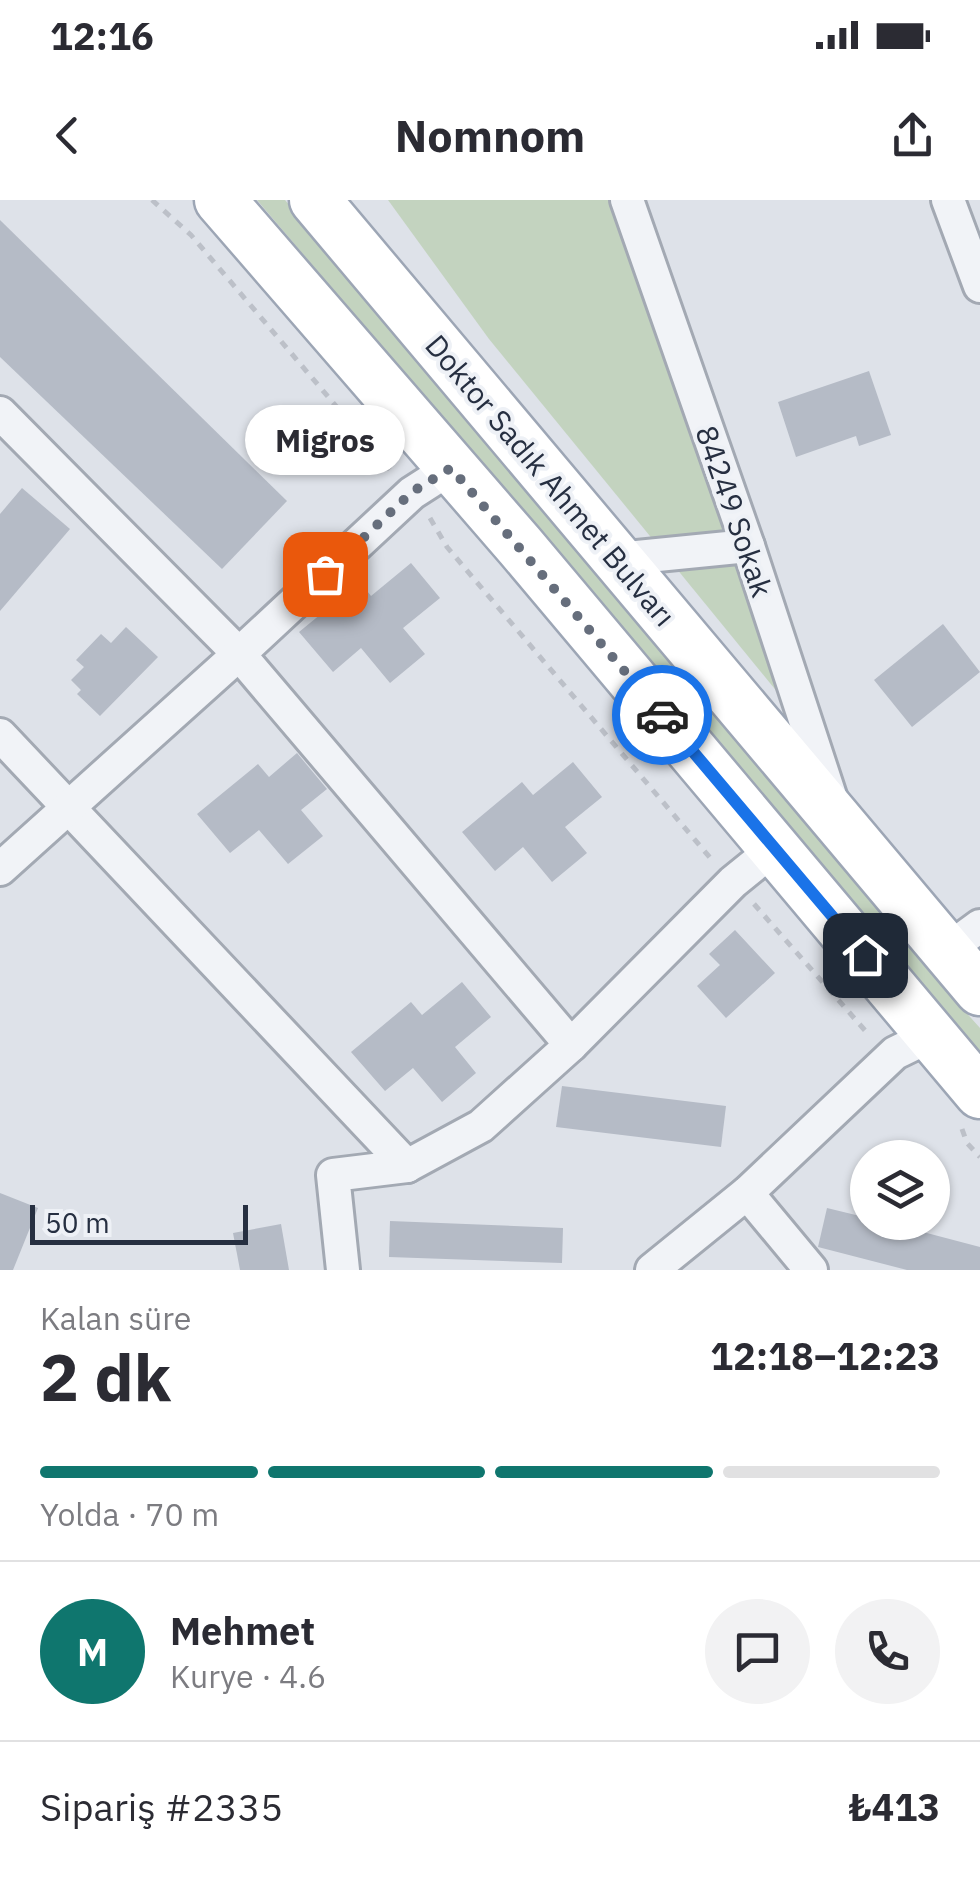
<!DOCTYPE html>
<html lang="tr">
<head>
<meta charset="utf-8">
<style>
  :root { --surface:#fff; --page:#f2f2f3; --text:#2b2b33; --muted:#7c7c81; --line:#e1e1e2; --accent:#0f766e }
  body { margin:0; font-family:"IBM Plex Sans",sans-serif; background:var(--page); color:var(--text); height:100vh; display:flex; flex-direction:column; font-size:38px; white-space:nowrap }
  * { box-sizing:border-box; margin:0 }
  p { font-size:32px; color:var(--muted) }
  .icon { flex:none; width:55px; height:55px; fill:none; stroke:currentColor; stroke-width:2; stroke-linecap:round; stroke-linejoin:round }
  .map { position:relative; height:1070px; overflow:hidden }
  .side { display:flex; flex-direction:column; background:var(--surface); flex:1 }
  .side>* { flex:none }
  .tools { position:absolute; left:850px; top:940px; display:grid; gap:20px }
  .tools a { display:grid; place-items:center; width:100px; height:100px; border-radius:50%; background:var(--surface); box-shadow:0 2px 8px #0004; font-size:50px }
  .scale { position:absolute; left:30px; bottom:25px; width:218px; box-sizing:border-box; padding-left:10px; border:5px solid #262f41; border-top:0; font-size:28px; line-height:35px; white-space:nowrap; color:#262f41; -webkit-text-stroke:8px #eef1f6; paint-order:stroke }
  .pin { position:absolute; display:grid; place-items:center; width:85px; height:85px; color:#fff; margin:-42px; border-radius:20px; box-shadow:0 5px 15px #0006 }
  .courier { position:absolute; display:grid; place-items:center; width:100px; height:100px; margin:-50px; border:8px solid #1a73e8; border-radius:50%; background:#fff; color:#222; box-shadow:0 2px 12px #0007 }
  .bubble { position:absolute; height:70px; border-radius:35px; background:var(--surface); box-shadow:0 2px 8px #0004; font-size:32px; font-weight:800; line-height:70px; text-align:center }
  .head em { font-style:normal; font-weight:800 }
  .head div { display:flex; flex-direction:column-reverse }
  .head { display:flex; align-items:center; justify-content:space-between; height:170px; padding:0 40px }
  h1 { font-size:65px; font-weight:800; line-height:75px }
  .bar { display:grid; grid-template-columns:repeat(4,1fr); gap:15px 10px; align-content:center; height:120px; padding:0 40px }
  .bar i { height:12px; border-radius:8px; background:var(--line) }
  .bar .active { background:var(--accent) }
  .bar p { grid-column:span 4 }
  .line { display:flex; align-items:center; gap:25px; padding:0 40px; border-top:2px solid var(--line) }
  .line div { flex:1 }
  .round { display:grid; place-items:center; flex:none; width:105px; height:105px; border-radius:52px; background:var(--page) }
  .status { display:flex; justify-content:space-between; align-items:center; height:70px; padding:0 50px; background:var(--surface); direction:ltr }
  .status svg { height:28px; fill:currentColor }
  header { display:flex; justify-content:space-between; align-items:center; height:130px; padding:0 40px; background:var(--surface); font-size:45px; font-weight:800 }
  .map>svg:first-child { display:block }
  .green { fill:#c3d3bf }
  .building { fill:#b5bbc6 }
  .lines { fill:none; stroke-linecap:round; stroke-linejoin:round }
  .street-casing { stroke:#a3a9b3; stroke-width:38 }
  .primary-casing { stroke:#9da6b5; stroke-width:55 }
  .path { stroke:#bcc0c8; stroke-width:5; stroke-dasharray:8 8; stroke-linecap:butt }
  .street { stroke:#f1f3f7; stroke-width:32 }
  .primary { stroke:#fff; stroke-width:50 }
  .done { stroke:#666e7c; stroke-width:10; stroke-dasharray:0 18 }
  .route { stroke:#1a73e8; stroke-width:12 }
  .labels { text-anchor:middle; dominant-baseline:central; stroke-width:8; stroke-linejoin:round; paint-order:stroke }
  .street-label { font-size:30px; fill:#262f41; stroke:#eef1f6 }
</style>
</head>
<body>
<div class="status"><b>12:16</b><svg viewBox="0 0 49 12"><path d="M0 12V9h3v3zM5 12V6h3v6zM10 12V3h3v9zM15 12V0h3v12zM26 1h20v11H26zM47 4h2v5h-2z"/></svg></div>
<header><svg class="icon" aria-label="back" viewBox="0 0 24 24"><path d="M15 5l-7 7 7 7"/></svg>Nomnom<svg class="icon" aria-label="share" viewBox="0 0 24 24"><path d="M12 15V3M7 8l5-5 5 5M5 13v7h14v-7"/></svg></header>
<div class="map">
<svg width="980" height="1070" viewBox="0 0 980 1070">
  <rect width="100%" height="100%" fill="#dee2e9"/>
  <!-- green -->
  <g class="green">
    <polygon points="257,0 285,0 927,769 980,828 980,852"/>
    <polygon points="388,0 610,0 792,510 489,139"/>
  </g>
  <!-- building -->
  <g class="building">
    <polygon points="0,20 287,301 222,369 0,157"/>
    <polygon points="869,171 891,235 859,246 856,236 796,257 778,202"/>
    <polygon points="22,288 70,329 0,411 0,314"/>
    <polygon points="411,363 440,398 403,428 425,454 390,483 361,448 333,472 299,432 360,382 371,396"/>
    <polygon points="943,424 980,472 912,527 874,480"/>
    <polygon points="126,427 158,457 100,516 77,494 81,490 71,480 84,467 76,460 101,434 111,443"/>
    <polygon points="297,553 327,589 301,610 323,636 288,664 259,630 230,653 197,614 258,564 269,577"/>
    <polygon points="573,562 602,597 565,627 587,653 552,682 523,647 495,671 462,632 522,582 533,595"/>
    <polygon points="735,730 775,773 726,818 697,786 720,765 709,754"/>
    <polygon points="462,782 491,817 455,847 476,873 442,902 413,868 385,891 351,852 411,802 422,815"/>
    <polygon points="562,886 726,906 721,947 556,927"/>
    <polygon points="0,993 38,1008 13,1070 0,1070"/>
    <polygon points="827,1008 868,1018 868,1022 885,1022 980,1047 980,1070 907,1070 818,1047"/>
    <polygon points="390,1021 563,1028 562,1063 389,1057"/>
    <polygon points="281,1024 289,1070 240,1070 233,1033"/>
  </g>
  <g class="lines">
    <!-- street casing -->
    <g class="street-casing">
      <g id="street">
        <polyline points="627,0 748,346 832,602"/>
        <polyline points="948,0 980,86"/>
        <polyline points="0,213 239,454 571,845"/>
        <polyline points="617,359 748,346"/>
        <polyline points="0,535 407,966"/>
        <polyline points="0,669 239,454 412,293 451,268"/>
        <polyline points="946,751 980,726"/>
        <polyline points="747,993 811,1070"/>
        <polyline points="343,1070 333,975 407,966 481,926 571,845 733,682 775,648"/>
        <polyline points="652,1070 747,993 895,853 932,835"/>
      </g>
    </g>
    <!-- primary casing -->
    <g class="primary-casing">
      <g id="primary">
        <polyline points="220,0 520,346 980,893"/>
        <polyline points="315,0 980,790"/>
      </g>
    </g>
    <!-- path -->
    <g class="path">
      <polyline points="152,0 191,35 391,271"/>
      <polyline points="430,318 447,347 712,660"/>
      <polyline points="754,704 869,835"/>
      <polyline points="962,929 967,943 980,957"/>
    </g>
    <!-- street -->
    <use href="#street" class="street"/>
    <!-- primary -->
    <use href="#primary" class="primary"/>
  </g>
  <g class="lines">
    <!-- done -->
    <polyline class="done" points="325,374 412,292 451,268 662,515"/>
    <!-- route -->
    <polyline class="route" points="662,515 865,755"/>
  </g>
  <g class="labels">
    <!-- street labels -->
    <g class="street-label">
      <text transform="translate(551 280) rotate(50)">Doktor Sadık Ahmet Bulvarı</text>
      <text transform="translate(735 311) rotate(71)">84249 Sokak</text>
    </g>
  </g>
</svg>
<div class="tools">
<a><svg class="icon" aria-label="layers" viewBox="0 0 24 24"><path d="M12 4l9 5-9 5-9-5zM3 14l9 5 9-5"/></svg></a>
</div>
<div class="scale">50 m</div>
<div class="pin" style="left:325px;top:374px;background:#ea580c"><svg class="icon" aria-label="bag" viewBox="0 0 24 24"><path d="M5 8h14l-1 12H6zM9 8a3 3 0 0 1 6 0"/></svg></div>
<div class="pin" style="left:865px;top:755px;background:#1f2937"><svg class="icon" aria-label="home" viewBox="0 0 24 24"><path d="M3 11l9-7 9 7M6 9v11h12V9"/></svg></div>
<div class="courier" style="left:662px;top:515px"><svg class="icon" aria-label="car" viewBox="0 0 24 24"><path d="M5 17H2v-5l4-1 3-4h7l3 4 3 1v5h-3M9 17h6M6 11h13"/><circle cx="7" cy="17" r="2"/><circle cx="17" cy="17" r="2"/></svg></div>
<div class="bubble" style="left:245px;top:205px;width:160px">Migros</div>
</div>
<section class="side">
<div class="head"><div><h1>2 dk</h1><p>Kalan süre</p></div><em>12:18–12:23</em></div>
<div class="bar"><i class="active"></i><i class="active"></i><i class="active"></i><i></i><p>Yolda · 70 m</p></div>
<div class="line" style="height:180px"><b class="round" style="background:var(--accent);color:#fff">M</b><div><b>Mehmet</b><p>Kurye · 4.6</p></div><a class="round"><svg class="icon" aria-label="chat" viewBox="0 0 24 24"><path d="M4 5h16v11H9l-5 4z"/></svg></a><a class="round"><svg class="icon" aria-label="phone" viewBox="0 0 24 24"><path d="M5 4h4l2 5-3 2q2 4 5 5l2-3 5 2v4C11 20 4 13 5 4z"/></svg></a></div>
<div class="line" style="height:130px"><div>Sipariş #2335</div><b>₺413</b></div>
</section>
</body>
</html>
